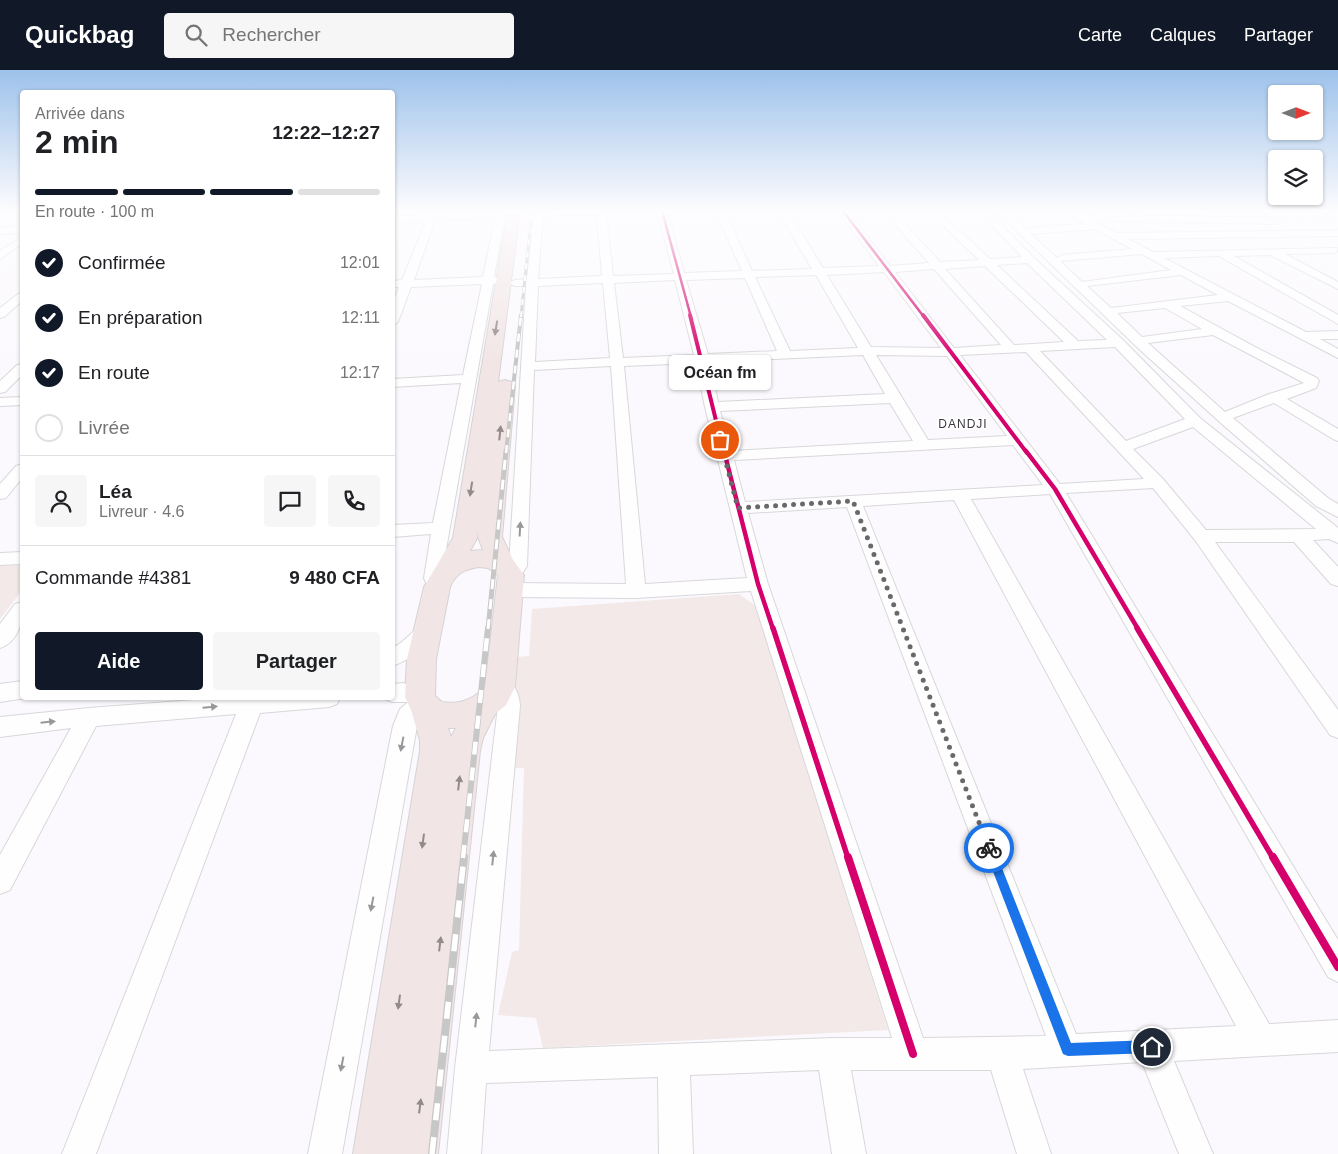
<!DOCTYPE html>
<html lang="fr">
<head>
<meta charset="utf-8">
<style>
  :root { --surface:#fff; --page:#f6f6f6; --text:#202124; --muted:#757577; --line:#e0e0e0; --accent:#111827 }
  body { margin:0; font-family:Helvetica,sans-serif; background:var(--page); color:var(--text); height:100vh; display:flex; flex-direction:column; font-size:19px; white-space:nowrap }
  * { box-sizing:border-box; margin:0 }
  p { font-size:16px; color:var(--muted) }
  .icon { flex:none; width:28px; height:28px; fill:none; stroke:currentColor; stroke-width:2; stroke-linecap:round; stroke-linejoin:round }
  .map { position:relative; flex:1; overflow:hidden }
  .panel { position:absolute; left:20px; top:20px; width:375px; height:610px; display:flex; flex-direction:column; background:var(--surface); border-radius:5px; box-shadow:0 1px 4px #0004 }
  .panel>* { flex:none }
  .needle { width:32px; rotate:90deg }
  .tools { position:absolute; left:1268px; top:15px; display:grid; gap:10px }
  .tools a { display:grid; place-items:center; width:55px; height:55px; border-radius:5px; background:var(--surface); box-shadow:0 1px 4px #0004; font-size:25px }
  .pin { position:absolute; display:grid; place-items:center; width:42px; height:42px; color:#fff; margin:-21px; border:2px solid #fff; border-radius:50%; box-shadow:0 1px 5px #0007 }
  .courier { position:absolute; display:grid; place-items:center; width:50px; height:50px; margin:-25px; border:4px solid #1a73e8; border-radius:50%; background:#fff; color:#222; box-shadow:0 1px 6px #0007 }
  .bubble { position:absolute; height:35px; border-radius:5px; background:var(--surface); box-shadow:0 1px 4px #0004; font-size:16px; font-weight:600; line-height:35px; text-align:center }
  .overview em { font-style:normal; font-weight:600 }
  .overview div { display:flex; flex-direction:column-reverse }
  .overview { display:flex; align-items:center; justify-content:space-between; height:85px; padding:0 15px }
  h1 { font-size:32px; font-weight:600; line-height:38px }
  .bar { display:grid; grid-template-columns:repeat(4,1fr); gap:8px 5px; align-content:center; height:60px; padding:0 15px }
  .bar i { height:6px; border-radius:4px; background:var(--line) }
  .bar .on { background:var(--accent) }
  .bar p { grid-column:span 4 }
  .line { display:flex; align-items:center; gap:12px; padding:0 15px; border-top:1px solid var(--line) }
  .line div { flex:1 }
  .round { display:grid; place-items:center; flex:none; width:52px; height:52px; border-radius:5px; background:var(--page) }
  ol { padding:0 15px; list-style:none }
  li { display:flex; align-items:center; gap:15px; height:55px }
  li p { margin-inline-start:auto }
  li .icon { padding:5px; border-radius:50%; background:var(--accent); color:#fff; stroke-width:4 }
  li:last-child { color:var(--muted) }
  li i { width:28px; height:28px; border:2px solid var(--line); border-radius:50% }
  .action { display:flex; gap:10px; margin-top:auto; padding:10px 15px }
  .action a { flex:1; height:58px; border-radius:5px; background:var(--accent); color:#fff; font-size:20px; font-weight:600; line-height:58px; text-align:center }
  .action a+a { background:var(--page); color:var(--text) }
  header { display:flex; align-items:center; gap:30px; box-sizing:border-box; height:70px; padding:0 25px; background:var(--accent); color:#fff }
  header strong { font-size:24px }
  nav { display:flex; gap:28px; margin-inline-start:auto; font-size:18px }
  .search { width:350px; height:45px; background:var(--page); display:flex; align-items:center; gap:12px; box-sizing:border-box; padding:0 18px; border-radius:5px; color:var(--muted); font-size:19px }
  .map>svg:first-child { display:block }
  .commercial { fill:#f2e9e8 }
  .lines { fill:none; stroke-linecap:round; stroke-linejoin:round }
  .minor-casing { stroke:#d8d7d9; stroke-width:2 }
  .highway-casing { stroke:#d4d3d5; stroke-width:2 }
  .minor { fill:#fefeff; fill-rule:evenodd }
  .highway { fill:#f2e5e5; fill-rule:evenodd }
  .rail-far4-casing { stroke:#c7c7c7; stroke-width:3 }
  .rail-far3-casing { stroke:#c7c7c7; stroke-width:4 }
  .rail-far2-casing { stroke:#c7c7c7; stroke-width:5 }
  .rail-far1-casing { stroke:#c7c7c7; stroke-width:6 }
  .rail-casing { stroke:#c7c7c7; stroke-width:8 }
  .rail-far4 { stroke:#fff; stroke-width:2; stroke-dasharray:6; stroke-linecap:butt }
  .rail-far3 { stroke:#fff; stroke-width:2.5; stroke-dasharray:8; stroke-linecap:butt }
  .rail-far2 { stroke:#fff; stroke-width:3; stroke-dasharray:10; stroke-linecap:butt }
  .rail-far1 { stroke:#fff; stroke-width:4.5; stroke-dasharray:13; stroke-linecap:butt }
  .rail { stroke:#fff; stroke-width:5.5; stroke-dasharray:17; stroke-linecap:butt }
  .cycleway-far4-casing { stroke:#fff; stroke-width:4.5 }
  .cycleway-far3-casing { stroke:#fff; stroke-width:5.5 }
  .cycleway-far2-casing { stroke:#fff; stroke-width:7 }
  .cycleway-far1-casing { stroke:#fff; stroke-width:9 }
  .cycleway-casing { stroke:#fff; stroke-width:11 }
  .cycleway-far4 { stroke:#d6006c; stroke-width:2.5 }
  .cycleway-far3 { stroke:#d6006c; stroke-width:4 }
  .cycleway-far2 { stroke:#d6006c; stroke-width:4.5 }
  .cycleway-far1 { stroke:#d6006c; stroke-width:5.5 }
  .cycleway { stroke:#d6006c; stroke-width:8 }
  .oneway { fill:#928a8b }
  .oneway2 { fill:#989799 }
  .route { fill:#1a73e8 }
  .done { stroke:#6a686b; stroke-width:5; stroke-dasharray:0 9 }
  .labels { text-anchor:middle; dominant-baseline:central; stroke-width:4; stroke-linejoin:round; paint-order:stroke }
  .far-neighbourhood-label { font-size:12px; letter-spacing:1px; fill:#3c393e; stroke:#fff }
</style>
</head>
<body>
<header>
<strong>Quickbag</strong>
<div class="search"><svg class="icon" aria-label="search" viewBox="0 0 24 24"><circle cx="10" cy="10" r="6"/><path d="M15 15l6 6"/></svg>Rechercher</div>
<nav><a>Carte</a><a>Calques</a><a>Partager</a></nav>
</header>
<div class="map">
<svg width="1338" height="1084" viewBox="0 0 1338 1084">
  <rect width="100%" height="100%" fill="#fbf9fd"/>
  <!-- commercial -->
  <g class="commercial">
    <polygon points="22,495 22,520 0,549 0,496"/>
    <polygon points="739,524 757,537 888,960 543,978 536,948 498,945 512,882 519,880 524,698 511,698 518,587 529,586 532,539"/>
  </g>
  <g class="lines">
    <!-- minor casing -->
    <g class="minor-casing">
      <g id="minor">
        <path d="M 429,141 L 439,141 L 437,144 L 506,141 L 494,207 L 504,208 L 506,210 L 504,212 L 493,214 L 444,491 L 444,508 L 447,517 L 444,522 L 437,524 L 430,522 L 424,508 L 431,464 L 392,467 L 392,455 L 433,453 L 461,313 L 392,317 L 392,309 L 463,305 L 482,214 L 411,217 L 398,252 L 392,256 L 392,235 L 399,217 L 392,217 L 392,211 L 402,210 L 426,151 L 392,152 L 392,146 L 428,145 ZM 495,148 L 483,207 L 414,210 L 435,150 Z"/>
        <path d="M 534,141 L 615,141 L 613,143 L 606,144 L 613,206 L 674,204 L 657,141 L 667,141 L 684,203 L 742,201 L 715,141 L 725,141 L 752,201 L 812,199 L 778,141 L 788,141 L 823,198 L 879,196 L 838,141 L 848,141 L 890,196 L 929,193 L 883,141 L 893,141 L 940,192 L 979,190 L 928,141 L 938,141 L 990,189 L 1022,187 L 978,141 L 988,141 L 1034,188 L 1123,270 L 1200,348 L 1338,458 L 1338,473 L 1329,469 L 1313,470 L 1338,497 L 1338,516 L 1331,514 L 1294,472 L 1215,472 L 1338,640 L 1338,668 L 1330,665 L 1195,470 L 1153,418 L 1066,423 L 1338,870 L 1338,912 L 1328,907 L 1050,424 L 971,429 L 1269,954 L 1338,950 L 1338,982 L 1174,991 L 1213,1084 L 1179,1084 L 1142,992 L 1023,999 L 1051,1084 L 1017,1084 L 991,1000 L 851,1000 L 866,1084 L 832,1084 L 819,1000 L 690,1005 L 693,1084 L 659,1084 L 658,1007 L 486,1013 L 481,1084 L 447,1084 L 455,998 L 498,636 L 497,628 L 489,617 L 492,611 C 511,605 519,620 520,636 L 489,981 L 832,968 L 892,968 L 751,521 L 636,528 L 510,527 L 503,525 L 500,520 L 503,515 L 510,513 L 626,514 L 611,296 L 534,300 L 527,496 C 521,506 517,513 504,510 L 501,505 L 509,495 L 526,216 L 515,216 L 509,213 L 515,210 L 527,209 ZM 597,144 L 602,206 L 538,209 L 543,146 ZM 1027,193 L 1107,270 L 1078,271 L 997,195 ZM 985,196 L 1064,272 L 1014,275 L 945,199 ZM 934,199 L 1001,275 L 954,278 L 895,202 ZM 884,202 L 941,278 L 871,277 L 827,205 ZM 816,205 L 858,278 L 790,281 L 755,207 ZM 745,208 L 777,281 L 708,284 L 686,210 ZM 675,210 L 694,285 L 623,288 L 614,213 ZM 603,213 L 610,288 L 535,292 L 538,216 ZM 1115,277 L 1185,349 L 1126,371 L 1040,281 ZM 1026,282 L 1144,409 L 1060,414 L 960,285 ZM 863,285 L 885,324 L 718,332 L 710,292 ZM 876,285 L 947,286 L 1007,366 L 928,370 ZM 696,293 L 705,337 L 747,508 L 645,514 L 624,296 ZM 890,333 L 913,371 L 731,381 L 720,341 ZM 1193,357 L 1316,459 L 1206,460 L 1163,409 L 1133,379 ZM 1013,375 L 1043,415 L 745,432 L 734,390 ZM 954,430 L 1236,956 L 1076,964 L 863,436 ZM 847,437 L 1046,966 L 923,968 L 768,514 L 748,443 Z"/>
        <path d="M 996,141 L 1006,141 L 1027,160 L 1032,158 L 1085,154 L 1063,141 L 1075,141 L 1082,144 L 1274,148 L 1279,151 L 1274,154 L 1092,150 L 1117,163 L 1338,160 L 1338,166 L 1128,169 L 1153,182 L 1337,178 L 1337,182 L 1333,183 L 1285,184 L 1338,212 L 1338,219 L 1270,185 L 1234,186 L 1338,245 L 1338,254 L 1219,186 L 1164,188 L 1306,262 L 1338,261 L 1338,269 L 1320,269 L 1338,279 L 1338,288 L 1228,231 L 1180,236 L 1255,277 L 1317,308 L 1319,311 L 1316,318 L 1287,329 L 1338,359 L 1338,371 L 1333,369 L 1274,333 L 1233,348 L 1328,428 L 1338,434 L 1338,447 L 1316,436 L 1222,354 L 1139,279 ZM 1095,159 L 1132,179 L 1062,185 L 1057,188 L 1031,164 ZM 1142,184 L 1171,200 L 1082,212 L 1060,191 ZM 1181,205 L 1218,225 L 1111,238 L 1087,216 ZM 1165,238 L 1202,259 L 1142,267 L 1117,243 ZM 1213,265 L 1304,313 L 1269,324 L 1225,342 L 1148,273 Z"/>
        <polygon points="1257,141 1338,143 1338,149 1260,146 1255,143"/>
        <polygon points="22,157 22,163 0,164 0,158"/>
        <polygon points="22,167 22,174 0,189 0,181"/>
        <polygon points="22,223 22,231 4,247 0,248 0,238 18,224"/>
        <polygon points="22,294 22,305 5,322 0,323 0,311 17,295"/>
        <polygon points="22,327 22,335 0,336 0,328"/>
        <polygon points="22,394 22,408 6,428 0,429 0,414 16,396"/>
        <polygon points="22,482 22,494 0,495 0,483"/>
        <path d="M 22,532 C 24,549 19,572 0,578 L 0,554 L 15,534 Z"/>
        <path d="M 427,553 L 434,556 L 437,561 C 428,577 410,590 392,596 L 392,578 C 406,572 413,558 427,553 Z"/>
        <polygon points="22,611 22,628 26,628 0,632 0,614"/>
        <polygon points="403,613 427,620 433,632 418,650 417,656 342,1084 308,1084 393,656 400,639 408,632 392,632 383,628 392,628 392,614"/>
        <polygon points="220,628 340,628 337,634 329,637 260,643 96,1084 62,1084 236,644 96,656 10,820 0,824 0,785 71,658 0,667 0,647 89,638"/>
      </g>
    </g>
    <!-- highway casing -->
    <g class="highway-casing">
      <path id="highway" d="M 508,141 L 520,141 L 498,312 L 505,310 L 512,312 L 515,316 L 502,467 L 513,490 L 524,505 L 515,617 L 506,635 L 495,644 L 483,668 L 480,681 L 438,1084 L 353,1084 L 420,681 L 420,670 L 411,640 L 405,627 L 407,589 L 424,517 L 453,468 ZM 478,461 L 478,467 L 483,480 L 470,481 L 477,468 ZM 479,497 L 488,498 L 498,505 L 485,617 C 474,629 459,635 442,632 L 435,626 L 436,589 L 450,517 C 456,503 465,499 479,497 ZM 448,658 L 456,658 L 451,667 Z"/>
    </g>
    <!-- minor -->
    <use href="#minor" class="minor"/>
    <!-- highway -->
    <use href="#highway" class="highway"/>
    <!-- rail-far4 casing -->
    <g class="rail-far4-casing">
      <polyline id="rail-far4" points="521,247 532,141"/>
    </g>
    <!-- rail-far3 casing -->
    <g class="rail-far3-casing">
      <polyline id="rail-far3" points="506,383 521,245"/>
    </g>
    <!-- rail-far2 casing -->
    <g class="rail-far2-casing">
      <polyline id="rail-far2" points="488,559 506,381"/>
    </g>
    <!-- rail-far1 casing -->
    <g class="rail-far1-casing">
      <polyline id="rail-far1" points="463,788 488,558"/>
    </g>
    <!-- rail casing -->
    <g class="rail-casing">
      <polyline id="rail" points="432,1084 464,787"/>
    </g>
    <!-- rail-far4 -->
    <use href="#rail-far4" class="rail-far4"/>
    <!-- rail-far3 -->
    <use href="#rail-far3" class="rail-far3"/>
    <!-- rail-far2 -->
    <use href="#rail-far2" class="rail-far2"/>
    <!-- rail-far1 -->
    <use href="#rail-far1" class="rail-far1"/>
    <!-- rail -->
    <use href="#rail" class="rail"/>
    <!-- cycleway-far4 casing -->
    <g class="cycleway-far4-casing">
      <g id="cycleway-far4">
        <polyline points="662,141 691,247"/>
        <polyline points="843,141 924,247"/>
      </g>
    </g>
    <!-- cycleway-far3 casing -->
    <g class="cycleway-far3-casing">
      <g id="cycleway-far3">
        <polyline points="690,245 724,383"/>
        <polyline points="923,245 1027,383"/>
      </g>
    </g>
    <!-- cycleway-far2 casing -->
    <g class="cycleway-far2-casing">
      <g id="cycleway-far2">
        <polyline points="724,381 758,514 773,559"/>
        <polyline points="1026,381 1055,419 1138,559"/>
      </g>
    </g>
    <!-- cycleway-far1 casing -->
    <g class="cycleway-far1-casing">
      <g id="cycleway-far1">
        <polyline points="773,558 848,788"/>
        <polyline points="1137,558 1273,788"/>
      </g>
    </g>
    <!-- cycleway casing -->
    <g class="cycleway-casing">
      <g id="cycleway">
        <polyline points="848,787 913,984"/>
        <polyline points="1273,787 1338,897"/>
      </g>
    </g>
    <!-- cycleway-far4 -->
    <use href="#cycleway-far4" class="cycleway-far4"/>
    <!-- cycleway-far3 -->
    <use href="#cycleway-far3" class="cycleway-far3"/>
    <!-- cycleway-far2 -->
    <use href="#cycleway-far2" class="cycleway-far2"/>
    <!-- cycleway-far1 -->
    <use href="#cycleway-far1" class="cycleway-far1"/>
    <!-- cycleway -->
    <use href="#cycleway" class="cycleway"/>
  </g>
  <!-- one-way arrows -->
  <defs><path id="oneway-solid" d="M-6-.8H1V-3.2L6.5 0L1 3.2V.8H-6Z" transform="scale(1.25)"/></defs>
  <g class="oneway">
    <use href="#oneway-solid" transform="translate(496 258) rotate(99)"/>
    <use href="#oneway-solid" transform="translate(500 363) rotate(-84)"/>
    <use href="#oneway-solid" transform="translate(471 419) rotate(99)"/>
    <use href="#oneway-solid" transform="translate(459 713) rotate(-83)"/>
    <use href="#oneway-solid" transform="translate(423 771) rotate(98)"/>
    <use href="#oneway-solid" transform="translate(440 874) rotate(-83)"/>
    <use href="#oneway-solid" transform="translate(399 932) rotate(98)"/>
    <use href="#oneway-solid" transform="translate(420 1036) rotate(-83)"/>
  </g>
  <g class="oneway2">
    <use href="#oneway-solid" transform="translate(520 459) rotate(-87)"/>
    <use href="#oneway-solid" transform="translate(210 637) rotate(-5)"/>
    <use href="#oneway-solid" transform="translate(48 652) rotate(-6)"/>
    <use href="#oneway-solid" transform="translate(402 674) rotate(101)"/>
    <use href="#oneway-solid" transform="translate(493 788) rotate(-84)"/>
    <use href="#oneway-solid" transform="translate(372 834) rotate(101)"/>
    <use href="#oneway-solid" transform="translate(476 950) rotate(-84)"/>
    <use href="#oneway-solid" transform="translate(342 994) rotate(101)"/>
  </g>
  <!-- sky -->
  <linearGradient id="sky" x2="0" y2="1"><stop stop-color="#9dc2eb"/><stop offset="0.48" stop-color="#fdfcfe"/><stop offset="1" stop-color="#fdfcfe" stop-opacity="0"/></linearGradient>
  <rect width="1338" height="293" fill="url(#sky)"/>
  <!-- route -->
  <polygon class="route" points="989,773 993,775 994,778 1071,973 1152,970 1157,972 1159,977 1157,981 1152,983 1068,986 1063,984 984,778 985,775"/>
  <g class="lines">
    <!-- done -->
    <polyline class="done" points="720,370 738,438 853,431 989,778"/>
  </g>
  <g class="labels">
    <!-- far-neighbourhood labels -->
    <g class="far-neighbourhood-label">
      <text x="963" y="354">DANDJI</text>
    </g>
  </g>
</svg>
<div class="tools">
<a><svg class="needle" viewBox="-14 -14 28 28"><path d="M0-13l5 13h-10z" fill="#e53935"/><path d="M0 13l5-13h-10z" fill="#757577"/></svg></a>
<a><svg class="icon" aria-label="layers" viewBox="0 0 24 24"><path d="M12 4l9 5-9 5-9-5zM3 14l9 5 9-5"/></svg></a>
</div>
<div class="pin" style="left:720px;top:370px;background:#ea580c"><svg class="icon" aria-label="bag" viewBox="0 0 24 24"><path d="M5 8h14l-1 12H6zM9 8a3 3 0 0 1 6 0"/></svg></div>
<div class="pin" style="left:1152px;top:977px;background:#1f2937"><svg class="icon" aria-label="home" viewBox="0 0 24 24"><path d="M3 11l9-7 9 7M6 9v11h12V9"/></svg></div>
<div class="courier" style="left:989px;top:778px"><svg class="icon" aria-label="bike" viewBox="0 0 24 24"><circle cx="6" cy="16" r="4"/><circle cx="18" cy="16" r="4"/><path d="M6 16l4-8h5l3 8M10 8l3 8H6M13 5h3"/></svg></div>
<div class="bubble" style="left:669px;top:285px;width:102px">Océan fm</div>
<section class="panel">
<div class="overview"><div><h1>2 min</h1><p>Arrivée dans</p></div><em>12:22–12:27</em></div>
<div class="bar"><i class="on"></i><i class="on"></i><i class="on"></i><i></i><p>En route · 100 m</p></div>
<ol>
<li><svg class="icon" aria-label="check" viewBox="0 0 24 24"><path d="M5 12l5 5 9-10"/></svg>Confirmée<p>12:01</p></li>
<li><svg class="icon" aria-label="check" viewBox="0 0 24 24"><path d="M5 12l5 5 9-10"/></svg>En préparation<p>12:11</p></li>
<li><svg class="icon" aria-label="check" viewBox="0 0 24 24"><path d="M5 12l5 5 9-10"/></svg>En route<p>12:17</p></li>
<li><i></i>Livrée</li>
</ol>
<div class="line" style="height:90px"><a class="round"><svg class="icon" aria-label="person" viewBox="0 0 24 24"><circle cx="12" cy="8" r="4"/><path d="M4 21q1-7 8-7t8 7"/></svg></a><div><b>Léa</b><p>Livreur · 4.6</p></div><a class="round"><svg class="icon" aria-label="chat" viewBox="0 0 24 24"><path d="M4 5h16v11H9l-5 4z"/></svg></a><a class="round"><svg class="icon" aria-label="phone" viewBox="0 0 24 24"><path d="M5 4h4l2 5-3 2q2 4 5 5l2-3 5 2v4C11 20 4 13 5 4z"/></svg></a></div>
<div class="line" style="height:65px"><div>Commande #4381</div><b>9 480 CFA</b></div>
<div class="action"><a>Aide</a><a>Partager</a></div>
</section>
</div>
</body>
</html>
